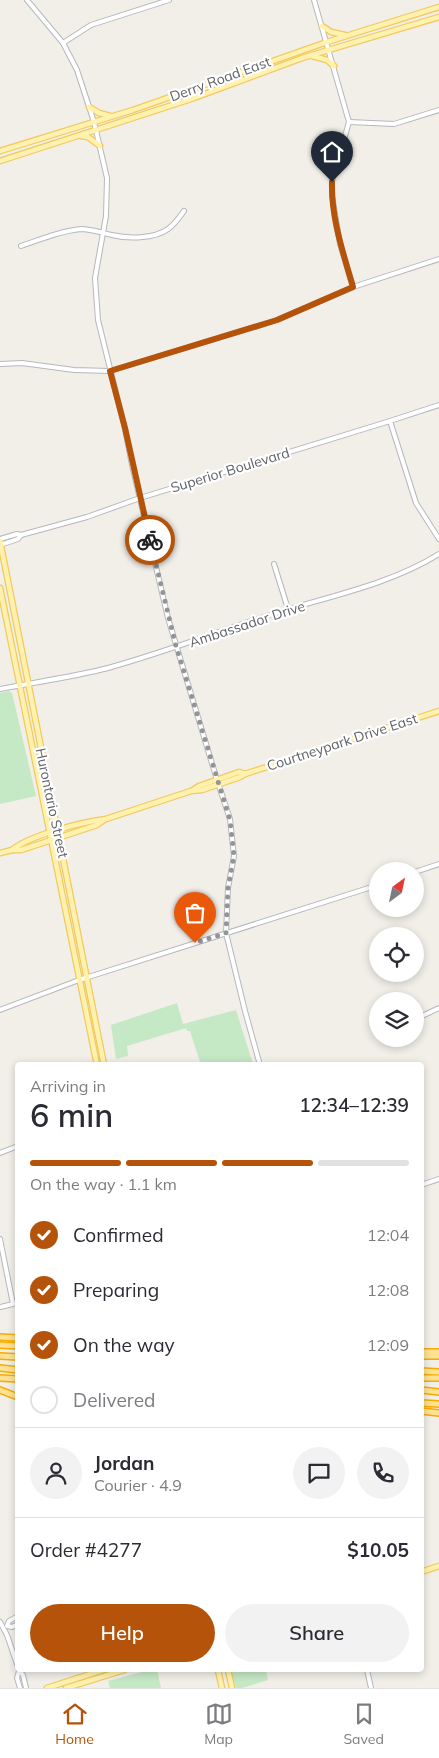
<!DOCTYPE html>
<html lang="en">
<head>
<meta charset="utf-8">
<style>
  :root { --surface:#fff; --page:#f2f2f3; --text:#2b2b33; --muted:#7c7c81; --line:#e1e1e2; --accent:#b45309 }
  body { margin:0; font-family:Mulish,sans-serif; background:var(--page); color:var(--text); height:100vh; display:flex; flex-direction:column; font-size:19px; white-space:nowrap }
  * { box-sizing:border-box; margin:0 }
  p { font-size:16px; color:var(--muted) }
  .icon { flex:none; width:28px; height:28px; fill:none; stroke:currentColor; stroke-width:2; stroke-linecap:round; stroke-linejoin:round }
  .map { position:relative; flex:1; overflow:hidden }
  .panel { position:absolute; left:15px; top:1062px; width:409px; height:610px; display:flex; flex-direction:column; background:var(--surface); border-radius:5px; box-shadow:0 2px 8px #0003 }
  .panel>* { flex:none }
  .needle { width:32px; rotate:33deg }
  .buttons { position:absolute; left:369px; top:862px; display:grid; gap:10px }
  .buttons a { display:grid; place-items:center; width:55px; height:55px; border-radius:50%; background:var(--surface); box-shadow:0 2px 8px #0003; font-size:25px }
  .pin { position:absolute; display:grid; place-items:center; width:42px; height:42px; color:#fff; margin:-51px -21px; border-radius:50% 50% 50% 0; rotate:-45deg; box-shadow:0 0 5px #0007 }
  .pin .icon { rotate:45deg }
  .courier { position:absolute; display:grid; place-items:center; width:50px; height:50px; margin:-25px; border:4px solid #b45309; border-radius:50%; background:#fff; color:#222; box-shadow:0 1px 6px #0007 }
  .head em { font-style:normal; font-weight:600 }
  .head div { display:flex; flex-direction:column-reverse }
  .head { display:flex; align-items:center; justify-content:space-between; height:85px; padding:0 15px }
  h1 { font-size:32px; font-weight:600; line-height:38px }
  .bar { display:grid; grid-template-columns:repeat(4,1fr); gap:8px 5px; align-content:center; height:60px; padding:0 15px }
  .bar i { height:6px; border-radius:4px; background:var(--line) }
  .bar .on { background:var(--accent) }
  .bar p { grid-column:span 4 }
  .line { display:flex; align-items:center; gap:12px; padding:0 15px; border-top:1px solid var(--line) }
  .line div { flex:1 }
  .round { display:grid; place-items:center; flex:none; width:52px; height:52px; border-radius:26px; background:var(--page) }
  ol { padding:0 15px; list-style:none }
  li { display:flex; align-items:center; gap:15px; height:55px }
  li p { margin-inline-start:auto }
  li .icon { padding:5px; border-radius:50%; background:var(--accent); color:#fff; stroke-width:4 }
  li:last-child { color:var(--muted) }
  li i { width:28px; height:28px; border:2px solid var(--line); border-radius:50% }
  .cta { display:flex; gap:10px; margin-top:auto; padding:10px 15px }
  .cta a { flex:1; height:58px; border-radius:30px; background:var(--accent); color:#fff; font-size:20px; font-weight:600; line-height:58px; text-align:center }
  .cta a+a { background:var(--page); color:var(--text) }
  .dock { display:flex; justify-content:space-around; align-items:center; height:70px; border-top:1px solid var(--line); background:var(--surface); font-size:14px; color:var(--muted) }
  .dock a { display:grid; justify-items:center; gap:2px }
  .dock .on { color:var(--accent) }
  .map>svg:first-child { display:block }
  .green { fill:#c5e8c5 }
  .lines { fill:none; stroke-linecap:round; stroke-linejoin:round }
  .minor-casing { stroke:#b5b8bc; stroke-width:6 }
  .major-casing { stroke:#f2c960; stroke-width:7 }
  .highway-casing { stroke:#f9ab00; stroke-width:8 }
  .minor { stroke:#fff; stroke-width:4 }
  .major { stroke:#fff2af; stroke-width:4.5 }
  .highway { stroke:#fde293; stroke-width:5 }
  .done { stroke:#929495; stroke-width:5; stroke-dasharray:0 9 }
  .route { stroke:#b45309; stroke-width:6 }
  .labels { text-anchor:middle; dominant-baseline:central; stroke-width:4.5; stroke-linejoin:round; paint-order:stroke }
  .street-label { font-size:14px; fill:#5f6368; stroke:#fff }
</style>
</head>
<body>
<div class="map">
<svg width="439" height="1688" viewBox="0 0 439 1688">
  <rect width="100%" height="100%" fill="#f1efe8"/>
  <!-- green -->
  <g class="green">
    <polygon points="9,691 12,693 36,796 0,804 0,693"/>
    <polygon points="177,1003 183,1024 236,1010 253,1064 201,1065 190,1031 187,1031 186,1028 127,1046 128,1056 116,1059 111,1025"/>
    <polygon points="150,1670 157,1670 161,1688 110,1688 108,1681"/>
    <polygon points="231,1670 266,1670 268,1680 242,1688 236,1688"/>
  </g>
  <g class="lines">
    <!-- minor casing -->
    <g class="minor-casing">
      <g id="minor">
        <polyline points="27,0 63,43 77,70 94,122 107,178 106,216 95,278 98,320 125,429 132,465 168,618 217,780 230,819 234,856 228,888 226,933 245,1011 260,1065"/>
        <polyline points="314,0 349,122 332,181 332,195 340,244 353,287"/>
        <polyline points="63,43 91,25 169,0"/>
        <polyline points="349,122 394,124 439,110"/>
        <path d="M 21,246 C 41,239 61,231 81,229 C 91,229 102,233 112,235 C 128,239 154,239 168,229 C 175,224 179,218 184,211"/>
        <polyline points="0,364 22,363 74,370 110,371 277,320 353,287 439,259"/>
        <polyline points="390,421 416,503 439,539"/>
        <polyline points="0,539 17,534 21,535 87,517 140,498 390,421 439,405"/>
        <polyline points="0,545 18,539 21,535"/>
        <polyline points="274,564 288,609"/>
        <path d="M 0,689 C 36,682 73,677 108,668 C 170,651 229,627 289,609 C 340,594 394,582 439,554"/>
        <polyline points="415,872 439,864"/>
        <polyline points="0,1010 79,980 378,885"/>
        <polyline points="422,1016 439,1008"/>
        <polyline points="0,1153 18,1146"/>
        <polyline points="421,1185 439,1179"/>
        <polyline points="0,1239 13,1304 0,1307"/>
        <polyline points="18,1616 9,1621 7,1626 12,1627 18,1624"/>
        <polyline points="0,1622 7,1635 18,1667"/>
        <polyline points="19,1670 23,1675 26,1688"/>
        <polyline points="367,1670 371,1688"/>
        <polyline points="19,1671 17,1678 20,1688"/>
      </g>
    </g>
    <!-- major casing -->
    <g class="major-casing">
      <g id="major">
        <polyline points="322,26 331,32 345,35"/>
        <polyline points="312,56 327,60 334,66"/>
        <polyline points="89,107 99,113 110,116"/>
        <polyline points="81,136 88,137 100,146"/>
        <polyline points="0,151 133,110 327,42 439,7"/>
        <polyline points="0,161 194,98 302,58 439,17"/>
        <polyline points="0,541 104,1065"/>
        <polyline points="0,588 97,1065"/>
        <polyline points="193,790 199,786 239,772 245,774"/>
        <path d="M 12,850 C 30,835 83,822 106,819 L 191,791 L 202,790 L 240,777 L 245,774 L 439,711"/>
        <polyline points="0,853 12,850 21,850 97,825 104,820"/>
        <polyline points="421,1572 439,1566"/>
        <polyline points="218,1670 222,1688"/>
        <polyline points="228,1670 232,1688"/>
        <polyline points="47,1688 103,1670"/>
        <polyline points="66,1688 124,1670"/>
      </g>
    </g>
    <!-- highway casing -->
    <g class="highway-casing">
      <g id="highway">
        <polyline points="0,1337 18,1338"/>
        <polyline points="0,1345 18,1346"/>
        <polyline points="421,1352 439,1352"/>
        <polyline points="0,1356 18,1357"/>
        <polyline points="421,1356 439,1356"/>
        <polyline points="0,1368 18,1370"/>
        <polyline points="421,1371 439,1372"/>
        <polyline points="0,1378 18,1379"/>
        <polyline points="421,1378 439,1378"/>
        <polyline points="0,1390 18,1397"/>
        <polyline points="421,1390 439,1392"/>
        <polyline points="421,1403 439,1404"/>
        <polyline points="421,1411 439,1413"/>
      </g>
    </g>
    <!-- minor -->
    <use href="#minor" class="minor"/>
    <!-- major -->
    <use href="#major" class="major"/>
    <!-- highway -->
    <use href="#highway" class="highway"/>
  </g>
  <g class="lines">
    <!-- done -->
    <polyline class="done" points="150,540 176,646 230,820 234,856 228,888 226,933 195,943"/>
    <!-- route -->
    <path class="route" d="M 150,540 L 125,428 L 110,371 L 277,320 L 353,287 C 343,252 331,218 332,182"/>
  </g>
  <g class="labels">
    <!-- street labels -->
    <g class="street-label">
      <text transform="translate(220 79) rotate(-20)">Derry Road East</text>
      <text transform="translate(230 470) rotate(-17)">Superior Boulevard</text>
      <text transform="translate(247 624) rotate(-18)">Ambassador Drive</text>
      <text transform="translate(342 742) rotate(-18)">Courtneypark Drive East</text>
      <text transform="translate(52 803) rotate(78)">Hurontario Street</text>
    </g>
  </g>
</svg>
<div class="buttons">
<a><svg class="needle" viewBox="-14 -14 28 28"><path d="M0-13l5 13h-10z" fill="#e53935"/><path d="M0 13l5-13h-10z" fill="#7c7c81"/></svg></a>
<a><svg class="icon" aria-label="locate" viewBox="0 0 24 24"><circle cx="12" cy="12" r="6"/><path d="M12 2v4M12 18v4M2 12h4M18 12h4"/></svg></a>
<a><svg class="icon" aria-label="layers" viewBox="0 0 24 24"><path d="M12 4l9 5-9 5-9-5zM3 14l9 5 9-5"/></svg></a>
</div>
<div class="pin" style="left:195px;top:943px;background:#ea580c"><svg class="icon" aria-label="bag" viewBox="0 0 24 24"><path d="M5 8h14l-1 12H6zM9 8a3 3 0 0 1 6 0"/></svg></div>
<div class="pin" style="left:332px;top:182px;background:#1f2937"><svg class="icon" aria-label="home" viewBox="0 0 24 24"><path d="M3 11l9-7 9 7M6 9v11h12V9"/></svg></div>
<div class="courier" style="left:150px;top:540px"><svg class="icon" aria-label="bike" viewBox="0 0 24 24"><circle cx="6" cy="16" r="4"/><circle cx="18" cy="16" r="4"/><path d="M6 16l4-8h5l3 8M10 8l3 8H6M13 5h3"/></svg></div>
<section class="panel">
<div class="head"><div><h1>6 min</h1><p>Arriving in</p></div><em>12:34–12:39</em></div>
<div class="bar"><i class="on"></i><i class="on"></i><i class="on"></i><i></i><p>On the way · 1.1 km</p></div>
<ol>
<li><svg class="icon" aria-label="check" viewBox="0 0 24 24"><path d="M5 12l5 5 9-10"/></svg>Confirmed<p>12:04</p></li>
<li><svg class="icon" aria-label="check" viewBox="0 0 24 24"><path d="M5 12l5 5 9-10"/></svg>Preparing<p>12:08</p></li>
<li><svg class="icon" aria-label="check" viewBox="0 0 24 24"><path d="M5 12l5 5 9-10"/></svg>On the way<p>12:09</p></li>
<li><i></i>Delivered</li>
</ol>
<div class="line" style="height:90px"><a class="round"><svg class="icon" aria-label="person" viewBox="0 0 24 24"><circle cx="12" cy="8" r="4"/><path d="M4 21q1-7 8-7t8 7"/></svg></a><div><b>Jordan</b><p>Courier · 4.9</p></div><a class="round"><svg class="icon" aria-label="chat" viewBox="0 0 24 24"><path d="M4 5h16v11H9l-5 4z"/></svg></a><a class="round"><svg class="icon" aria-label="phone" viewBox="0 0 24 24"><path d="M5 4h4l2 5-3 2q2 4 5 5l2-3 5 2v4C11 20 4 13 5 4z"/></svg></a></div>
<div class="line" style="height:65px"><div>Order #4277</div><b>$10.05</b></div>
<div class="cta"><a>Help</a><a>Share</a></div>
</section>
</div>
<nav class="dock">
<a class="on"><svg class="icon" aria-label="home" viewBox="0 0 24 24"><path d="M3 11l9-7 9 7M6 9v11h12V9"/></svg>Home</a>
<a><svg class="icon" aria-label="map" viewBox="0 0 24 24"><path d="M3 6l6-2 6 2 6-2v14l-6 2-6-2-6 2zM9 4v14M15 6v14"/></svg>Map</a>
<a><svg class="icon" aria-label="saved" viewBox="0 0 24 24"><path d="M7 4h10v16l-5-4-5 4z"/></svg>Saved</a>
</nav>
</body>
</html>
